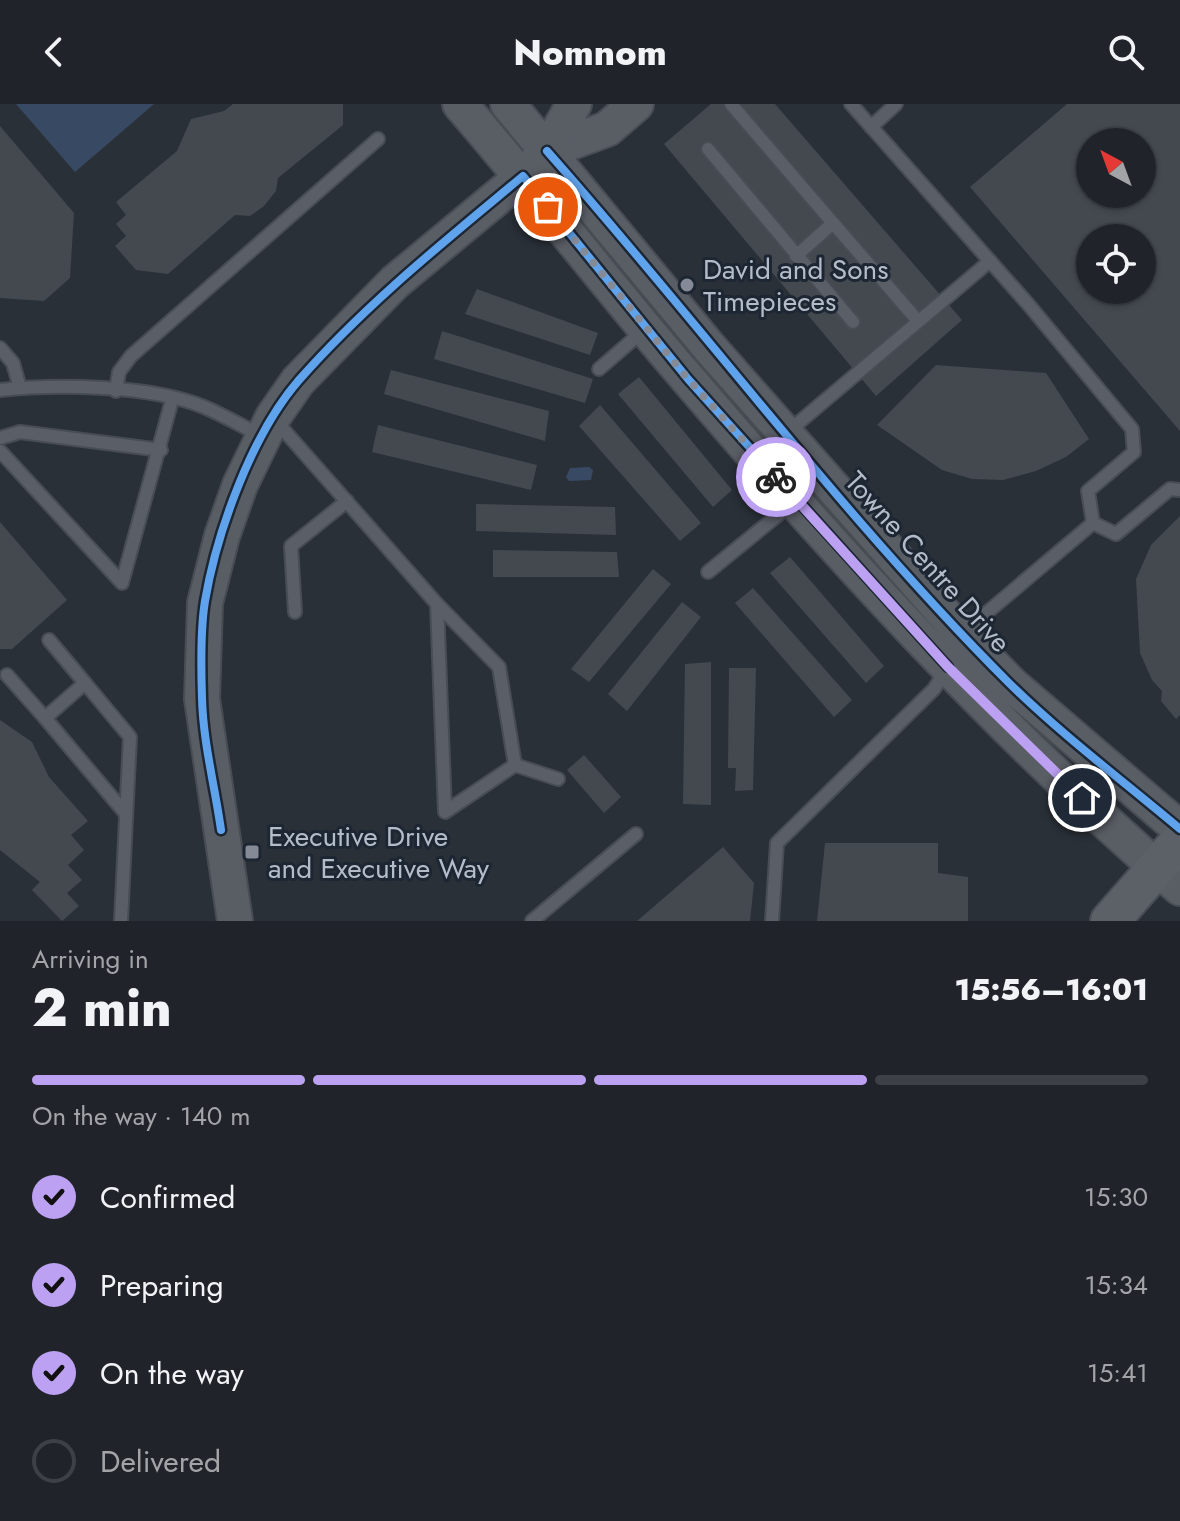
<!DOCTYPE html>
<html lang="en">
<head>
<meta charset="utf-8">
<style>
  :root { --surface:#20242a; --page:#2d3036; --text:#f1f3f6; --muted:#a2a4a8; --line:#3d4147; --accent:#bca0f2 }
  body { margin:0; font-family:Jost,sans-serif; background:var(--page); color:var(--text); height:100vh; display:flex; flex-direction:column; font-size:30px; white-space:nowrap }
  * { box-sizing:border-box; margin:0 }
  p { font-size:26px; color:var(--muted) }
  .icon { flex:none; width:44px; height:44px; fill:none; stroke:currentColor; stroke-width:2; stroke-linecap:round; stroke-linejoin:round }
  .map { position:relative; height:817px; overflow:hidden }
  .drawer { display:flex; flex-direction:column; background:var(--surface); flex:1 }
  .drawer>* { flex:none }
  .needle { width:52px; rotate:319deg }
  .fabs { position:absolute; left:1076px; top:24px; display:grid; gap:16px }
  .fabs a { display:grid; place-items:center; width:80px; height:80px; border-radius:50%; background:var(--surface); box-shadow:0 2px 6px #0004,0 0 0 2px var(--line); font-size:40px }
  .pin { position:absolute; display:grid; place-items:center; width:68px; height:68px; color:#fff; margin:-34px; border:4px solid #fff; border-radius:50%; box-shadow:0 2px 8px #0007 }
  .courier { position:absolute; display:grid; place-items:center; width:80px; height:80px; margin:-40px; border:6px solid #bca0f2; border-radius:50%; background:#fff; color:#222; box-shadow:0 2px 10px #0007 }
  .headline em { font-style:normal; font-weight:800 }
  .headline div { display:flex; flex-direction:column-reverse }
  .headline { display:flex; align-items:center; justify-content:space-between; height:136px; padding:0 32px }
  h1 { font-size:52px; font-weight:800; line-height:60px }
  .bar { display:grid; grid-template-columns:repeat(4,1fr); gap:12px 8px; align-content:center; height:96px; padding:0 32px }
  .bar i { height:10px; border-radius:6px; background:var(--line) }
  .bar .current { background:var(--accent) }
  .bar p { grid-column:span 4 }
  ol { padding:0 32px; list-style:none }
  li { display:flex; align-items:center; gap:24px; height:88px }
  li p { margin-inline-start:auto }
  li .icon { padding:8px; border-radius:50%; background:var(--accent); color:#111; stroke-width:4 }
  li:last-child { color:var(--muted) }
  li i { width:44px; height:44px; border:4px solid var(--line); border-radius:50% }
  header { display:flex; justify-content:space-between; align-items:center; height:104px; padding:0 32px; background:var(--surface); font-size:36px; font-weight:800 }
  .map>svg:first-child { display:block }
  .water { fill:#384963 }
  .building { fill:#444950; fill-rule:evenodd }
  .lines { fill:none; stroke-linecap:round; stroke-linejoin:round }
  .lane-casing { stroke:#484c53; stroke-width:16 }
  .secondary-casing { stroke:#484c53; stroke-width:38 }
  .primary-casing { stroke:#484c55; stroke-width:42 }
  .lane { stroke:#5a5e66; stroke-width:12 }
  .secondary { stroke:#595d64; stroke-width:34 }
  .primary { stroke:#5c6168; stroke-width:38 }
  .cycleway-casing { stroke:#1d2633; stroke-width:13 }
  .cycleway { stroke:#60a3ed; stroke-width:8 }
  .done { stroke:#848b96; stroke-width:8; stroke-dasharray:0 14.4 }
  .route { stroke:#bca0f2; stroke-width:10 }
  .poi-dot { fill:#848b96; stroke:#1d2633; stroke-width:3 }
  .labels { text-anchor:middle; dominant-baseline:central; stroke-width:6; stroke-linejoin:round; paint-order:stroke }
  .poi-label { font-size:28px; fill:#b4bcc9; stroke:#1d2633; text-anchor:start }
  .street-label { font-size:28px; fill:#b4bcc9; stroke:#1d2633 }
</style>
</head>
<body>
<header><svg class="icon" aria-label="back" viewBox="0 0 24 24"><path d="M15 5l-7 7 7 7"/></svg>Nomnom<svg class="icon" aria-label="search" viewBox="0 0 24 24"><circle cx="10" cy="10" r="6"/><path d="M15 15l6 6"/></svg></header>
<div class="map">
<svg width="1180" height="817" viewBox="0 0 1180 817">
  <rect width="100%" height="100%" fill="#2a3038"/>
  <!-- water -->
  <g class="water">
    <polygon points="16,0 154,0 75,68"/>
    <polygon points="589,363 593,366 591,376 569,377 566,373 570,364"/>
  </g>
  <!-- building -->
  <g class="building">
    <polygon points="233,0 343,0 343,21 278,74 276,87 264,102 250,112 235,111 168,170 136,166 115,142 126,132 116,120 126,111 116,98 177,47 191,15 224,7"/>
    <polygon points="711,0 775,0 962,216 876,292 664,40"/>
    <path d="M 1067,0 L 1180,0 L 1180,327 L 970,83 ZM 1090,38 L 1142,38 L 1142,90 L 1090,90 ZM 1090,134 L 1142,134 L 1142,186 L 1090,186 Z"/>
    <polygon points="0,22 74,109 70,174 44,197 0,194"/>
    <polygon points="477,185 598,229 590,251 465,210"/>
    <polygon points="442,227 593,275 585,299 434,255"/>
    <polygon points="936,261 1046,269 1089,335 1066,353 1036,367 1003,376 972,375 942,366 877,321"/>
    <polygon points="391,266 549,307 545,337 384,290"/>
    <polygon points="639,273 732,386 713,403 618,290"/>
    <polygon points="600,301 701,419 680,437 579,322"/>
    <polygon points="378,321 537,361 531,386 372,348"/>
    <polygon points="476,400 615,403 616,431 476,427"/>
    <polygon points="1180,412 1180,611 1176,615 1161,597 1162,587 1152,576 1140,549 1136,475 1151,441"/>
    <polygon points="0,418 67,496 12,545 0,545"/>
    <polygon points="493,446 617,448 619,473 493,473"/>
    <polygon points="790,453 884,562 866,579 770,469"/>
    <polygon points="653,465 671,480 589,578 571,565"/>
    <polygon points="753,484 852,596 834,613 735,499"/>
    <polygon points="682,498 701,513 627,607 608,590"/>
    <polygon points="711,558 711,701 683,700 685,560"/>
    <polygon points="729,564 756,564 753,686 735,687 736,664 728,664"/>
    <polygon points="0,616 32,638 49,673 88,717 71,731 84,746 68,761 82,776 67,789 79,802 62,817 32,786 40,778 0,746"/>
    <polygon points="584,651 621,693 604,709 567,666"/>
    <polygon points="825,739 938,739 938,769 968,773 968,817 817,817"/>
    <polygon points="723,743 754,779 750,817 637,817"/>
  </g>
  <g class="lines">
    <!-- lane casing -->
    <g class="lane-casing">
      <g id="lane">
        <polyline points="731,0 833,119"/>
        <polyline points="851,0 1028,200 1132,325 1134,348 1088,387 1093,419"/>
        <polyline points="871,23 896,0"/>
        <polyline points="708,45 853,218"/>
        <polyline points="796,152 833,119 918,217"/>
        <polyline points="0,244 13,259 20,284"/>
        <polyline points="599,265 644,226"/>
        <path d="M 0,286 C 57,280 151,281 204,303 C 223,311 242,322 260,331"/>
        <polyline points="116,287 119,268 131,252 378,35"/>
        <polyline points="275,316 437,500 499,563 515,661 558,675"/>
        <polyline points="0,334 20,328 161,346"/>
        <polyline points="0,347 122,479 172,296"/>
        <polyline points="758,353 990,157"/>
        <polyline points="708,468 794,398"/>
        <polyline points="437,500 445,708 515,661"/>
        <polyline points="295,508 291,442 347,397"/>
        <polyline points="964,528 1093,419 1116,430 1170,385 1180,386"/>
        <polyline points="49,536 85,579"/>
        <polyline points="7,571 45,614"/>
        <polyline points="121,817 130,633 85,579 45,614 126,710"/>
        <polyline points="532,817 636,730"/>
        <polyline points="772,817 777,739 934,585 946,566"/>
      </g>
    </g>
    <!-- secondary casing -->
    <g class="secondary-casing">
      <g id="secondary">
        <path d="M 460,0 C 538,90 610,185 688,275 C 841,454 1002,630 1180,784"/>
        <polyline points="508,0 709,243 962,530 1012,581 1180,725"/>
        <polyline points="547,47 607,25 636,0"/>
        <polyline points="235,817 202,595 205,499 222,432 240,381 273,313 298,277 395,178 523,72 547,47 574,0"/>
      </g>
    </g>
    <!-- primary casing -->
    <g class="primary-casing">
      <polyline id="primary" points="1110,817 1180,737"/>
    </g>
    <!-- lane -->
    <use href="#lane" class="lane"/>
    <!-- secondary -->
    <use href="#secondary" class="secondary"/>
    <!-- primary -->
    <use href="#primary" class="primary"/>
    <!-- cycleway casing -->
    <g class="cycleway-casing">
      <g id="cycleway">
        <path d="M 547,47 C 703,223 842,412 1009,579 C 1062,631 1123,677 1180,725"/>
        <path d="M 221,726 C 215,683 203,638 202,594 C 201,564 200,527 205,497 C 217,427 252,330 299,276 C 366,200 445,137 523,72 L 688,275 L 948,563"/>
      </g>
    </g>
    <!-- cycleway -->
    <use href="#cycleway" class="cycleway"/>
  </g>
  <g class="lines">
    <!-- done -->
    <polyline class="done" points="548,103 688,275 776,373"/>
    <!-- route -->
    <polyline class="route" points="776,373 948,563 1082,694"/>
  </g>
  <!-- markers -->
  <g class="poi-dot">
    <circle cx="687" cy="181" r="8"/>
    <rect x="244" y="740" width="16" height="16" rx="4"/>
  </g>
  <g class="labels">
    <!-- poi labels -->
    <g class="poi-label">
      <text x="703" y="165">David and Sons<tspan x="703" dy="32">Timepieces</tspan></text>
      <text x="268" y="732">Executive Drive<tspan x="268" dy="32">and Executive Way</tspan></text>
    </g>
    <!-- street labels -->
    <g class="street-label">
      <text transform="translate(928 458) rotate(48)">Towne Centre Drive</text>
    </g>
  </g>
</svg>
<div class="fabs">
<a><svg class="needle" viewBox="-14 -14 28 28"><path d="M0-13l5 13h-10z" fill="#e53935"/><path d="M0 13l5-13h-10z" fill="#a2a4a8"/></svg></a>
<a><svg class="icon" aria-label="locate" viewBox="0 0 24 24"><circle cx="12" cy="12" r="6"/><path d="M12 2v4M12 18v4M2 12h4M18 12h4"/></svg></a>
</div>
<div class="pin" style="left:548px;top:103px;background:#ea580c"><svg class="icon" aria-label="bag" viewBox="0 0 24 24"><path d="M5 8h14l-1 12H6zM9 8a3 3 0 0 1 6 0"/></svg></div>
<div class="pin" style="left:1082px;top:694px;background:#1f2937"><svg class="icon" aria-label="home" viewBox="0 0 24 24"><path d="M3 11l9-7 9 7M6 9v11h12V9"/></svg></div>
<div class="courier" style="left:776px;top:373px"><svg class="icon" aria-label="bike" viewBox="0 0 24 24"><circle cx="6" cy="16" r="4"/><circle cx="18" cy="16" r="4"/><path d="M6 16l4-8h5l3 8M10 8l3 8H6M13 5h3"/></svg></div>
</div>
<section class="drawer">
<div class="headline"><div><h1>2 min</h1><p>Arriving in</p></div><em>15:56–16:01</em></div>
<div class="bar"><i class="current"></i><i class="current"></i><i class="current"></i><i></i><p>On the way · 140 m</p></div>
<ol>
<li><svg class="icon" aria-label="check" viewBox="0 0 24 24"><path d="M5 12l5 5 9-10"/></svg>Confirmed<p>15:30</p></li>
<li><svg class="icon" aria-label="check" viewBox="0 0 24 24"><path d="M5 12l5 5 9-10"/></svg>Preparing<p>15:34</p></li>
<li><svg class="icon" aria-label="check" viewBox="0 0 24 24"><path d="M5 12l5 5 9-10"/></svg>On the way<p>15:41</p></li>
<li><i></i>Delivered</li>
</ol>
</section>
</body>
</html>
